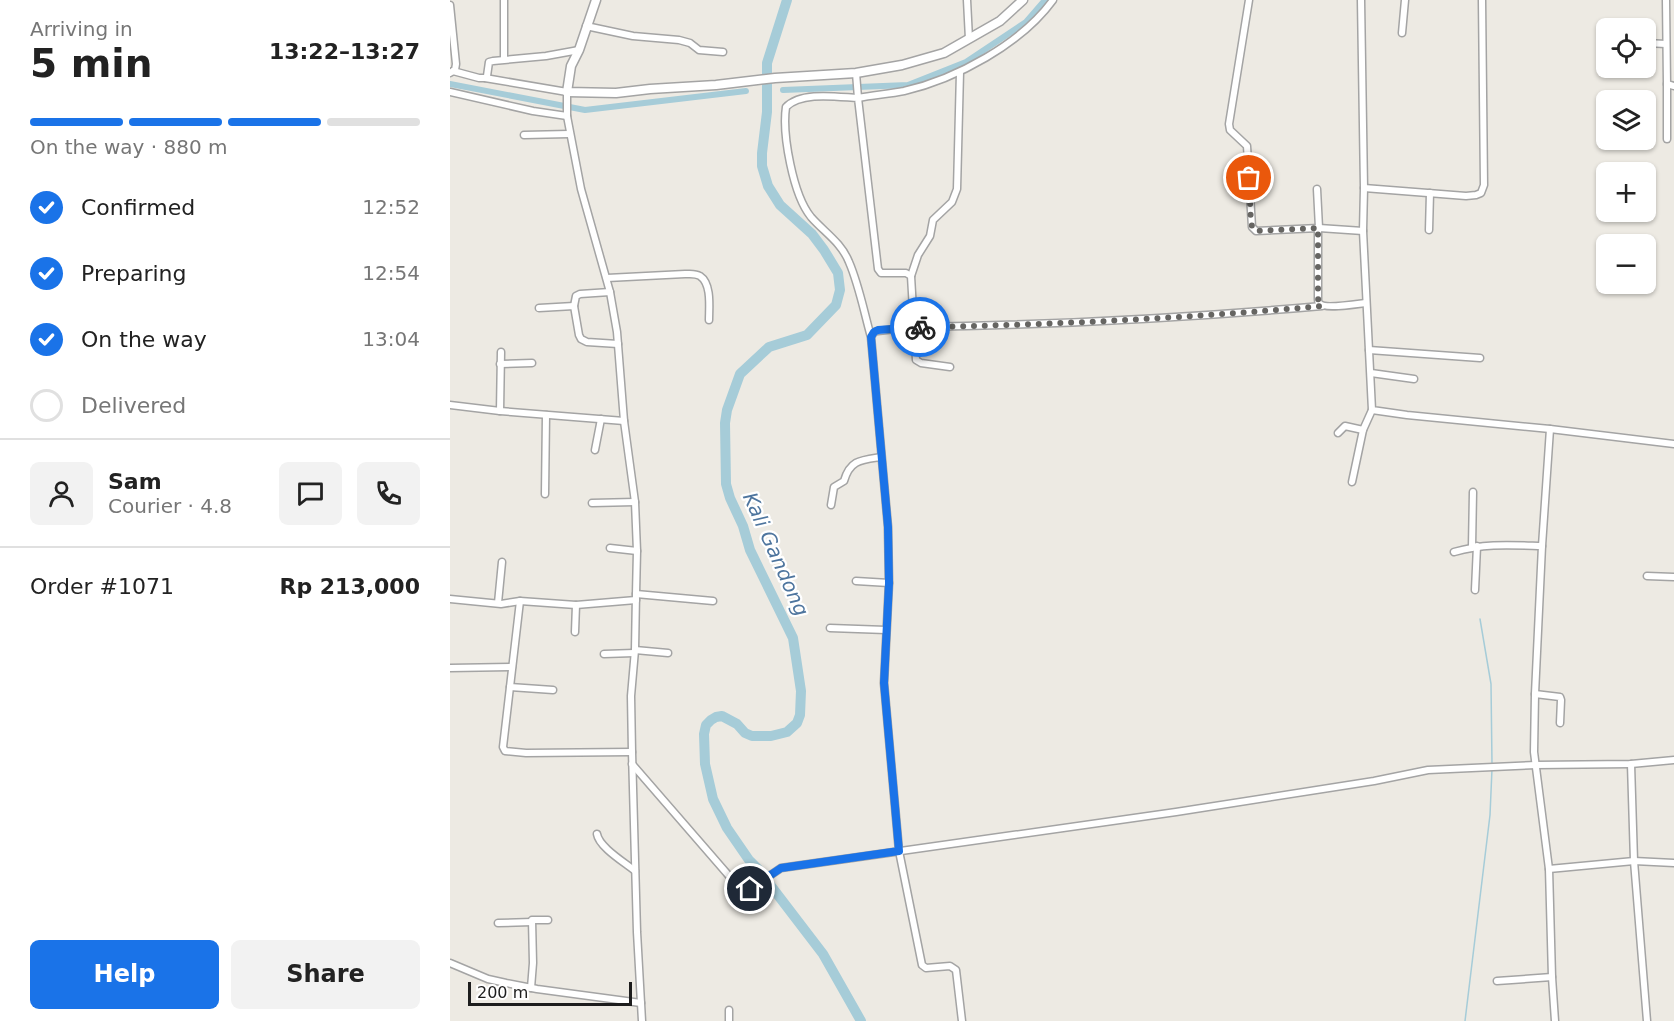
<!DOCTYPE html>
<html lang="en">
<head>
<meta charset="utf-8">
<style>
  :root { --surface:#fff; --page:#f2f2f2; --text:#222; --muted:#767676; --line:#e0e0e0; --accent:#1a73e8 }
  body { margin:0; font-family:"DejaVu Sans",sans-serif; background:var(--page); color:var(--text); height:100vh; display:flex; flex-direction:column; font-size:22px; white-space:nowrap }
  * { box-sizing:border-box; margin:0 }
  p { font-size:20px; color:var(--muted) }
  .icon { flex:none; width:33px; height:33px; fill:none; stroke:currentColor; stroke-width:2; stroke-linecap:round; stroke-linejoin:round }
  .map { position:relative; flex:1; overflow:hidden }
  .drawer { display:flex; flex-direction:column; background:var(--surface); width:450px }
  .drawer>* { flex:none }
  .tools { position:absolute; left:1146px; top:18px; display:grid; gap:12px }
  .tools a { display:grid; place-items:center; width:60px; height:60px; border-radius:9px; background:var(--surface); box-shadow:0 2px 4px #0004; font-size:30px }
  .scale { position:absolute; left:18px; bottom:15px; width:164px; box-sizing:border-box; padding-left:6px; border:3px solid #1d1d1d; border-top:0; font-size:16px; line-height:21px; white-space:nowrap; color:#1d1d1d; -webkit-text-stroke:4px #fff; paint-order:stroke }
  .pin { position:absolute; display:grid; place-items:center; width:51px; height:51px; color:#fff; margin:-26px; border:3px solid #fff; border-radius:50%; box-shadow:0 2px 6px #0007 }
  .courier { position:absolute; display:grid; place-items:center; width:60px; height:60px; margin:-30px; border:4px solid #1a73e8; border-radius:50%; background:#fff; color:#222; box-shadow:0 2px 8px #0007 }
  .headline em { font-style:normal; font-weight:600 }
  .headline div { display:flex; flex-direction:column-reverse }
  .headline { display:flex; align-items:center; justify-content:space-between; height:102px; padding:0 30px }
  h1 { font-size:39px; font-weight:600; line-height:45px }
  .bar { display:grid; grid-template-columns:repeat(4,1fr); gap:9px 6px; align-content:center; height:72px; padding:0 30px }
  .bar i { height:8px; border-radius:4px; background:var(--line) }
  .bar .selected { background:var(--accent) }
  .bar p { grid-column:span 4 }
  .line { display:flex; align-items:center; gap:15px; padding:0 30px; border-top:2px solid var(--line) }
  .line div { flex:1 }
  .round { display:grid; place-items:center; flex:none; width:63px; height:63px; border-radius:9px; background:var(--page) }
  ol { padding:0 30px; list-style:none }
  li { display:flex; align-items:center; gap:18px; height:66px }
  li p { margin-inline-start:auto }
  li .icon { padding:6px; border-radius:50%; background:var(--accent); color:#fff; stroke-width:4 }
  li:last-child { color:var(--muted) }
  li i { width:33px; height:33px; border:3px solid var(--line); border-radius:50% }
  .action { display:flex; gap:12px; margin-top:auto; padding:12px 30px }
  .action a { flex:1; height:69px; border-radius:9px; background:var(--accent); color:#fff; font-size:24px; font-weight:600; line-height:69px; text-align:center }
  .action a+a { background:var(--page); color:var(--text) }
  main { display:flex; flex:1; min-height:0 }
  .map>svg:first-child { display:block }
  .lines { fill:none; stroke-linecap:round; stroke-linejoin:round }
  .stream { stroke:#a6ccd8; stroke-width:1.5 }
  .canal { stroke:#a6ccd8; stroke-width:6 }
  .river { stroke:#a6ccd8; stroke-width:10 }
  .minor-casing { stroke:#a4a4a4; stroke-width:9 }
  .tertiary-casing { stroke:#a4a4a4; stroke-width:11 }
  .minor { stroke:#fff; stroke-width:6 }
  .tertiary { stroke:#fff; stroke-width:8 }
  .done { stroke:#666562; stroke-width:6; stroke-dasharray:0 10.8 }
  .route { stroke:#1a73e8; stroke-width:8 }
  .labels { text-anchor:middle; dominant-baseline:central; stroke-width:4.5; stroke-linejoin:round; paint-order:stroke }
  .water-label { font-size:20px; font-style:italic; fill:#4e759e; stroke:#fff }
</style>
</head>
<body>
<main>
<section class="drawer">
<div class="headline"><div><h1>5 min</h1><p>Arriving in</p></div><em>13:22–13:27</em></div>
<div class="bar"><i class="selected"></i><i class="selected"></i><i class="selected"></i><i></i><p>On the way · 880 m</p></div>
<ol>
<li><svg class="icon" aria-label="check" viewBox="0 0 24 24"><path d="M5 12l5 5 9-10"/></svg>Confirmed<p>12:52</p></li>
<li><svg class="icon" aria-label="check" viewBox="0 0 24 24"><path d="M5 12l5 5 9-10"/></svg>Preparing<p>12:54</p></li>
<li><svg class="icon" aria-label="check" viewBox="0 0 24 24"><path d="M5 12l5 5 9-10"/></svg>On the way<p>13:04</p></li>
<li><i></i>Delivered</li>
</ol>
<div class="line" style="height:108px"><a class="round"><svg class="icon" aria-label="person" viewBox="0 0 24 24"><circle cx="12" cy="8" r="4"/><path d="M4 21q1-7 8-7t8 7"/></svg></a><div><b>Sam</b><p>Courier · 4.8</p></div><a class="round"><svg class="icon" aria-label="chat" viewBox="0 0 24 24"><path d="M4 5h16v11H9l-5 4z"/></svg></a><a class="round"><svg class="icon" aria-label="phone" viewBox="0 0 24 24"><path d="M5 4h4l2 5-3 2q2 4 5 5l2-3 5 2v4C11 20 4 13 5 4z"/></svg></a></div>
<div class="line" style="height:78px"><div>Order #1071</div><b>Rp 213,000</b></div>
<div class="action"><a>Help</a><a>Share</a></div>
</section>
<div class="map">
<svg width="1224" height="1021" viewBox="0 0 1224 1021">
  <rect width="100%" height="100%" fill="#edeae3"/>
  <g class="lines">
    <!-- stream -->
    <g class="stream">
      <polyline points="1030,619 1041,684 1042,764"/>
      <polyline points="1015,1021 1040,815 1042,769"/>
    </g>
    <!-- canal -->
    <g class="canal">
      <polyline points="0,84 135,110 296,91"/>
      <polyline points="333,90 458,85 516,62 576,22 595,0"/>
    </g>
    <!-- river -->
    <polyline class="river" points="337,0 317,63 317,112 312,153 312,166 318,186 330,205 362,234 374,250 388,273 390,290 386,305 357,335 319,347 290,374 277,410 275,423 276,484 280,498 293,526 300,550 343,638 351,691 350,715 347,723 337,732 321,736 302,736 295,733 287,724 272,716 266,717 261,720 256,725 254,734 255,764 263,799 277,828 299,860 308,869 373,954 411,1021"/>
    <!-- minor casing -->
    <g class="minor-casing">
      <g id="minor">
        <polyline points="54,0 54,59"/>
        <polyline points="517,0 519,39"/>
        <polyline points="799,0 779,124 780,130 797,146 802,227 806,231 869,228 913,231"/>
        <polyline points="911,0 914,188 913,231 922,410 957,415 1100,429 1224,444"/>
        <polyline points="1216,0 1217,84 1224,86"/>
        <polyline points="0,5 6,64 5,70 0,73"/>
        <polyline points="136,26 183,36 229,40 240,43 249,50 273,52"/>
        <polyline points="952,33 955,0"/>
        <polyline points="1196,43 1216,44"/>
        <polyline points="3,71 29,78 35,78 37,76 39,62 43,61 96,56 129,50"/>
        <path d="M 406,73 L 408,98 C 423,95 439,94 454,91 C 506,79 571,44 603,0"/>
        <polyline points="35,78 117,92 117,116 131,189 160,292 167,332 174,421 185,502 187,551 186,594 185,650 181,696 182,752 187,932 192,1021"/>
        <polyline points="1217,84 1217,139"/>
        <polyline points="0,92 83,111 117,116"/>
        <polyline points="74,135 119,134"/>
        <polyline points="914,188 1016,196 1026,195 1031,193 1034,185 1032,0"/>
        <polyline points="867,189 869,228"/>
        <path d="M 868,228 L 868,299 C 868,301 868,303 870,304 C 875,309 907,304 915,303"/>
        <polyline points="979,230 980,193"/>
        <polyline points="461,276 468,255 480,236 483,220 502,202 507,189 510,72"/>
        <path d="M 157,278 L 235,274 C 240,274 245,273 250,276 C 262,284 259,308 259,320"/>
        <polyline points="124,306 126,296 130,294 160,292"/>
        <polyline points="89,308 124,306 129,335 131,339 137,342 168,344"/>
        <path d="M 421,337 C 414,312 409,285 399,262 C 391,242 374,232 361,217 C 343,195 332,134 336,107 C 351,91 388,97 408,98 L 428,269 L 431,273 L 456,273 L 461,276 L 464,327 L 428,331 L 424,332 L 421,337 L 438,527 L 439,583 L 434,683 L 449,851 L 472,965 L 476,968 L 500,966 L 506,970 L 512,1021"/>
        <polyline points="919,350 1030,358"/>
        <polyline points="50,364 82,363"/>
        <path d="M 500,367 L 471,363 L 466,360 L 464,327 C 600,325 736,318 872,306"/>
        <polyline points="921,373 964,379"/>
        <polyline points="0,405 50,411 174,421"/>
        <polyline points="50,411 51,352"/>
        <polyline points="1100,429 1092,546 1085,694 1084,752 1099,869 1102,977 1105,1021"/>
        <polyline points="888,433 895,426 913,430"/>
        <polyline points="145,450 151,419"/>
        <polyline points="902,482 913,430 922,410"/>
        <polyline points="95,494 96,415"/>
        <polyline points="142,503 185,502"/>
        <path d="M 381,505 L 384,487 L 394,481 C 400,460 411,460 431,457"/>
        <polyline points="1022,547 1023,492"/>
        <polyline points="160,548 187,551"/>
        <path d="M 1004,552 C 1035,543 1060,545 1092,546"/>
        <polyline points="1197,576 1224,577"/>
        <polyline points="406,581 439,583"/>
        <polyline points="1025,590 1027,546"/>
        <polyline points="186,594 263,601"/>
        <polyline points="0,599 51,604 70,601 126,605 186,600"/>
        <polyline points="70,601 53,747 55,751 76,753 182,752"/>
        <polyline points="48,603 52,562"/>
        <polyline points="380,628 436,630"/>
        <polyline points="125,632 126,605"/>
        <polyline points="185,650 218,653"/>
        <polyline points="154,654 184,653"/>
        <polyline points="0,668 62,667"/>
        <polyline points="60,687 103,690"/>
        <polyline points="1085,694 1110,697 1111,700 1110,723"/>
        <polyline points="182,764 293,892 297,891 331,868 726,812 924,781 978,770 1086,765 1181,764 1224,760"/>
        <polyline points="1181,764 1184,861 1197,1021"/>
        <path d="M 147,834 C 149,847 174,862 185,871"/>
        <polyline points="1099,869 1184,861 1224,863"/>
        <polyline points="48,923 82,922"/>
        <polyline points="0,963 38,979 56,983 87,989 191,1003"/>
        <polyline points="1047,981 1102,977"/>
        <polyline points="81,988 83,963 82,920 98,920"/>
        <polyline points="279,1021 279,1010"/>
      </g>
    </g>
    <!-- tertiary casing -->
    <g class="tertiary-casing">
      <polyline id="tertiary" points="146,0 129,50 121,66 117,92 166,93 200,89 266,85 325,78 406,73 452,65 494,53 550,21 573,0"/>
    </g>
    <!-- minor -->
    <use href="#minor" class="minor"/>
    <!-- tertiary -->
    <use href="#tertiary" class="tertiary"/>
  </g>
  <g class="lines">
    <!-- done -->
    <path class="done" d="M 470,327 C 604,325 738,318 872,306 L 868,299 L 868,228 L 806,231 L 804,229 L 801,224 L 799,178"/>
    <!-- route -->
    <polyline class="route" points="300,889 331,868 449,851 434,683 439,583 438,527 421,337 424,332 428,330 470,327"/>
  </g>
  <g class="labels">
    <!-- water labels -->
    <g class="water-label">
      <text transform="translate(326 554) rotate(66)">Kali Gandong</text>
    </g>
  </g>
</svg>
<div class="tools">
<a><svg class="icon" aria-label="locate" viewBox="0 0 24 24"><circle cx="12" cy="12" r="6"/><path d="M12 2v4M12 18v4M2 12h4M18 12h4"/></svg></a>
<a><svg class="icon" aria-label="layers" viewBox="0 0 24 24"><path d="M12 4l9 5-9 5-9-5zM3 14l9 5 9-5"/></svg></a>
<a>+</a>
<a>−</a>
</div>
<div class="scale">200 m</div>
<div class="pin" style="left:799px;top:178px;background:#ea580c"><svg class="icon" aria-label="bag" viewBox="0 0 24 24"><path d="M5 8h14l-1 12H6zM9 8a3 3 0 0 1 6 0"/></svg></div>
<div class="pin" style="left:300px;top:889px;background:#1f2937"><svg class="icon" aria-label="home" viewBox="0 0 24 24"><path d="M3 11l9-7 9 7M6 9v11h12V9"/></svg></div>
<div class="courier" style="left:470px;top:327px"><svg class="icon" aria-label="bike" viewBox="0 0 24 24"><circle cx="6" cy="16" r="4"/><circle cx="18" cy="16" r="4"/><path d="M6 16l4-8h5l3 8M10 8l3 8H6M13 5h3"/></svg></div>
</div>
</main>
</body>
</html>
